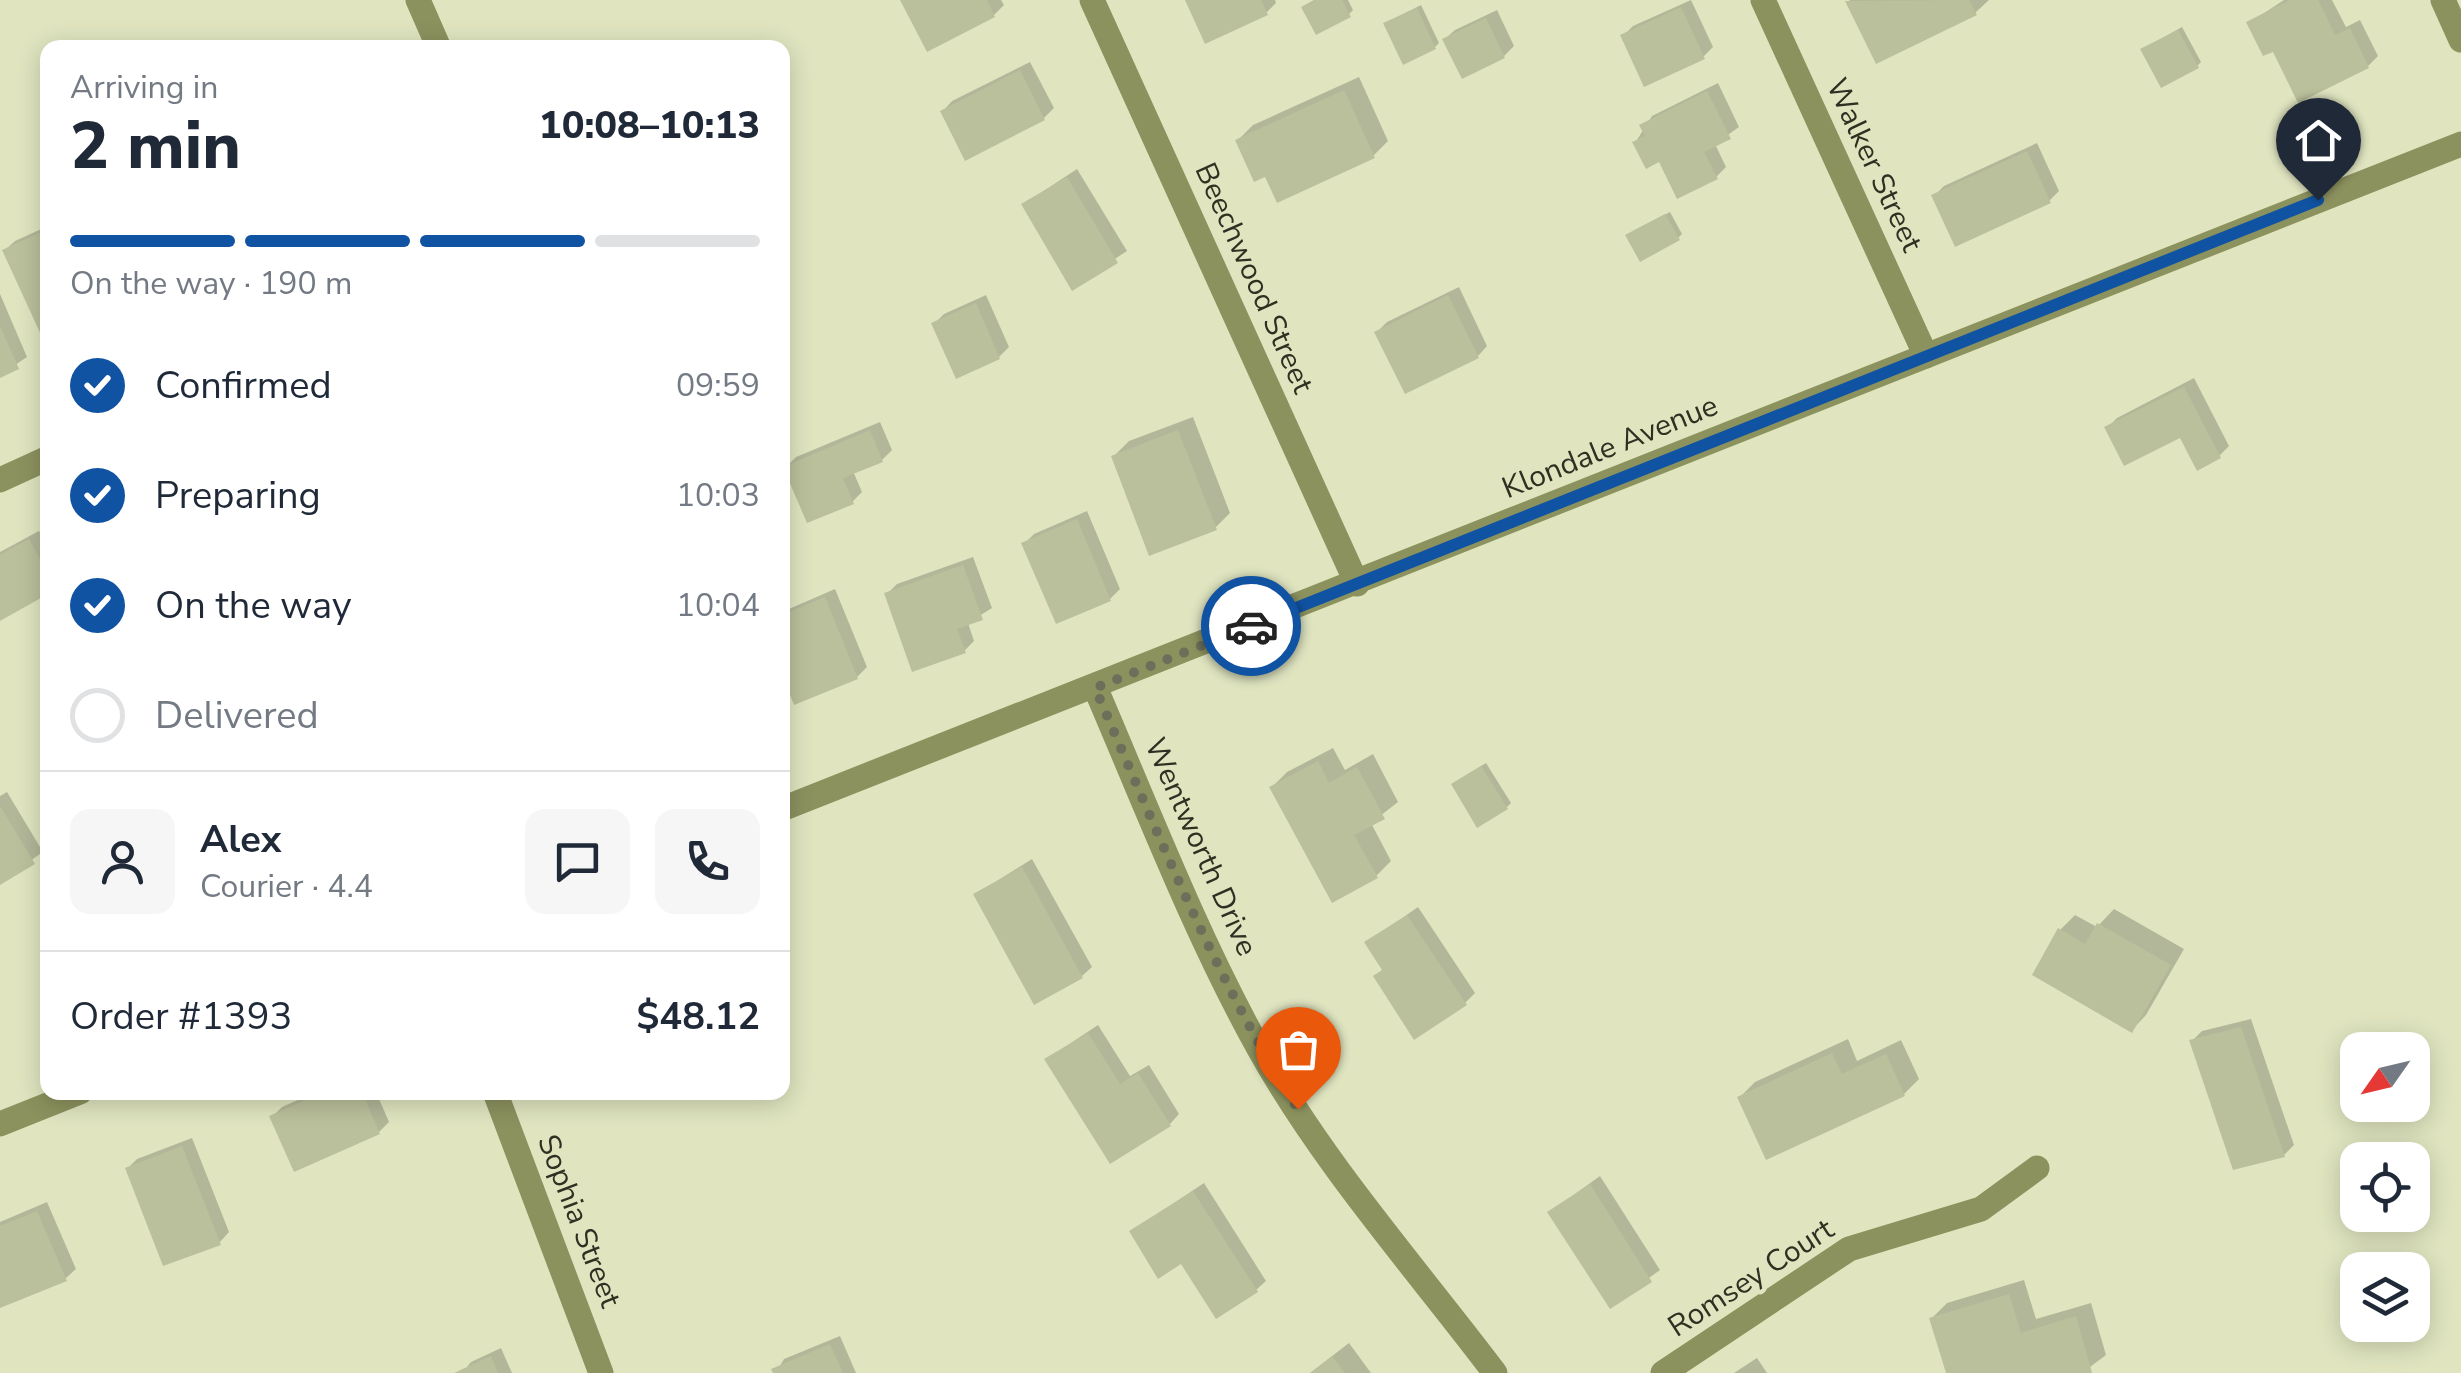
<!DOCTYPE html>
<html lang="en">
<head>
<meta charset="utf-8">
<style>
  :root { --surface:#fff; --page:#f6f6f7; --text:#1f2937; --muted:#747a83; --line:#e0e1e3; --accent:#1153a3 }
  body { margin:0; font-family:"Nunito Sans",sans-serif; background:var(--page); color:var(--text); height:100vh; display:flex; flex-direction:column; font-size:38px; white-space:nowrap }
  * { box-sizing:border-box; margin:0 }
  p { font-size:32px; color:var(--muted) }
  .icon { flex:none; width:55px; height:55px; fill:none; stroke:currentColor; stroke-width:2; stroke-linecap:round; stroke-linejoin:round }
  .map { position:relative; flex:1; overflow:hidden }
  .details { position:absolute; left:40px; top:40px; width:750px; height:1060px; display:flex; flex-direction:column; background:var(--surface); border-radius:20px; box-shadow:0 5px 25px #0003 }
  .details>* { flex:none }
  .needle { width:65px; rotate:236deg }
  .controls { position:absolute; left:2340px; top:1032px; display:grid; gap:20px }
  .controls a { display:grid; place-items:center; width:90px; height:90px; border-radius:20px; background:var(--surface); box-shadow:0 5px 25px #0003; font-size:50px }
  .pin { position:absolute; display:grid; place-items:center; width:85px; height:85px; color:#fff; margin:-102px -42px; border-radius:50% 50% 50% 0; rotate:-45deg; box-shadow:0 0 10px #0007 }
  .pin .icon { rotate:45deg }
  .courier { position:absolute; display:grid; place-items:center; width:100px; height:100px; margin:-50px; border:8px solid #1153a3; border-radius:50%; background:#fff; color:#222; box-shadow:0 2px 12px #0007 }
  .head em { font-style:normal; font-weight:800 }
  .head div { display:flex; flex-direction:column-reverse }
  .head { display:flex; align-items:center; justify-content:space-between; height:170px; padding:0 30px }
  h1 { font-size:65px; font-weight:800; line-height:75px }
  .bar { display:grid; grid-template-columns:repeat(4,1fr); gap:15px 10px; align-content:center; height:120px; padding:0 30px }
  .bar i { height:12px; border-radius:8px; background:var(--line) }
  .bar .active { background:var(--accent) }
  .bar p { grid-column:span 4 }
  .line { display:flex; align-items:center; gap:25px; padding:0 30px; border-top:2px solid var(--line) }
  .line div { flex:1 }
  .round { display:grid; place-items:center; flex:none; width:105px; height:105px; border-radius:20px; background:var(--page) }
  ol { padding:0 30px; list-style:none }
  li { display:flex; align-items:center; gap:30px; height:110px }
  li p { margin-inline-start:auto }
  li .icon { padding:10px; border-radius:50%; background:var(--accent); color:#fff; stroke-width:4 }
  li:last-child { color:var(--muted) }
  li i { width:55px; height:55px; border:5px solid var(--line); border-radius:50% }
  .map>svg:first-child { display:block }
  .shadow { fill:#0003 }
  .building { fill:#bbc09c }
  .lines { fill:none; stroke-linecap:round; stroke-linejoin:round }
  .minor { stroke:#8c925e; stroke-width:25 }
  .done { stroke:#6c6f59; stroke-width:10; stroke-dasharray:0 18 }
  .route { stroke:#1153a3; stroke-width:12 }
  .labels { text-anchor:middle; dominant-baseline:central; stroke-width:9; stroke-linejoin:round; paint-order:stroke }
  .street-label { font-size:30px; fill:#2e3022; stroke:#e0e5c0 }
</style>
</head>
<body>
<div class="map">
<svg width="2461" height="1373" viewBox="0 0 2461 1373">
  <rect width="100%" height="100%" fill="#e0e5c0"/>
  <!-- shadow -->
  <g class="shadow">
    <polygon points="903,0 1001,0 1004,5 994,15"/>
    <polygon points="1188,0 1275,0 1276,3 1267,12"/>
    <polygon points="1314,0 1348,0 1353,10 1349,14 1304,7"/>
    <polygon points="1691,0 1713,47 1703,57 1623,36 1633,26"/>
    <polygon points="1989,0 1975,13 1848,2 1850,0"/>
    <polygon points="2284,0 2332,0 2346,27 2360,20 2378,56 2368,66 2274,48 2249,23"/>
    <polygon points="1421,5 1439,43 1435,47 1391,20"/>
    <polygon points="1497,10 1514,46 1504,56 1445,39 1455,30"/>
    <polygon points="2182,27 2201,62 2197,66 2148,46"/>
    <polygon points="1030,62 1054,108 1044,118 943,111 952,101"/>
    <polygon points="1359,77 1388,141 1373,156 1266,174 1238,140 1253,125"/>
    <polygon points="1718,83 1739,127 1715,144 1726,167 1716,177 1660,159 1635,143 1652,116"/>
    <polygon points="2037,143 2059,191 2049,201 1934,196 1944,186"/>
    <polygon points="1077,169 1127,251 1072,287 1024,204"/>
    <polygon points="1670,212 1682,234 1678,238 1633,231"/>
    <polygon points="48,226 48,335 5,250 15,241"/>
    <polygon points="1459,287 1487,346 1478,356 1377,332 1387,322"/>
    <polygon points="0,294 27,357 0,375"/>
    <polygon points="986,295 1009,347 999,357 934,324 944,314"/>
    <polygon points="2194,378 2229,446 2219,456 2181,434 2107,428 2117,418"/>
    <polygon points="1193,417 1230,513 1215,528 1114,456 1129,441"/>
    <polygon points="880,422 892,450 882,460 853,471 862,492 852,502 786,467 796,457"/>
    <polygon points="1087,511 1120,589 1110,599 1024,544 1034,534"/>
    <polygon points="39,531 48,546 48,591 0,618 0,552"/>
    <polygon points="973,557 992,608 968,623 974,641 964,651 887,594 897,584"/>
    <polygon points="835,589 867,667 857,677 783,669 791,661 782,640 782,612"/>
    <polygon points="1333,748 1345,770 1373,754 1398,802 1371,823 1391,861 1376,876 1272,787 1287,772"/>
    <polygon points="1486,763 1511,803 1507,807 1458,780"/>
    <polygon points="7,792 43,852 0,882 0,796"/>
    <polygon points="1032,859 1092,967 1082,976 976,894"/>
    <polygon points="1418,907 1475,993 1465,1003 1384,968 1368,942"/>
    <polygon points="2114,909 2184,949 2146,1015 2132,1030 2060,930 2075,915 2097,927"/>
    <polygon points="2251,1019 2294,1145 2284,1155 2192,1041 2202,1031"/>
    <polygon points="1098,1025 1130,1076 1149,1065 1179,1114 1170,1124 1047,1059"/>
    <polygon points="1848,1039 1857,1061 1901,1040 1919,1079 1904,1094 1768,1157 1740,1097 1755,1082"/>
    <polygon points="316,1092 376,1092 389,1122 379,1132 272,1117 282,1107"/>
    <polygon points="192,1138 229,1232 220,1242 127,1169 137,1159"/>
    <polygon points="1600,1176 1660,1270 1610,1306 1550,1212"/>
    <polygon points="1204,1183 1266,1281 1256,1290 1182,1261 1132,1231"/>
    <polygon points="47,1202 76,1269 66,1278 0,1306 0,1222"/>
    <polygon points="2024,1280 2036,1319 2091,1303 2106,1355 2082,1373 1948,1373 1932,1318 1947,1303"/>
    <polygon points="840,1336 856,1373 776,1373 784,1359"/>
    <polygon points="1349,1343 1371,1373 1310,1373"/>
    <polygon points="501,1348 512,1373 462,1373 471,1362"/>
    <polygon points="1757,1358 1767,1373 1734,1373"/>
  </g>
  <!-- building -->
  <g class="building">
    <polygon points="900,0 987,0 995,17 927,52"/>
    <polygon points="1185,0 1261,0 1268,15 1205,44"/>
    <polygon points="1314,0 1342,0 1351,17 1316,35 1301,7"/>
    <polygon points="1969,0 1977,15 1876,64 1845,1"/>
    <polygon points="2290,0 2318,0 2335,35 2350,28 2369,68 2298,103 2273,52 2263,56 2246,22"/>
    <polygon points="1681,7 1705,59 1644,87 1620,35"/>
    <polygon points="1417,8 1436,49 1403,65 1383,23"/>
    <polygon points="1486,18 1505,58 1462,79 1442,39"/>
    <polygon points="2178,30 2199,68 2161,88 2140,49"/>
    <polygon points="1020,70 1045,120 965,161 940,111"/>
    <polygon points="1344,90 1375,158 1277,203 1265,177 1254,182 1235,140"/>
    <polygon points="1707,91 1731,139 1704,152 1718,179 1677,199 1659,162 1646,169 1632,142 1645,136 1639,125"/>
    <polygon points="2027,151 2051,203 1955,247 1931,195"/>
    <polygon points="1067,177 1118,263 1072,291 1021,204"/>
    <polygon points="1665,214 1680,240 1640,262 1625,235"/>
    <polygon points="48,229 48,337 43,339 2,250"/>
    <polygon points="1448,295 1479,358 1405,394 1374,332"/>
    <polygon points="976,303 1000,359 956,379 931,323"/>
    <polygon points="0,326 19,369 0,378"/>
    <polygon points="2184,387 2221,458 2197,471 2180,438 2124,466 2104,427"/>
    <polygon points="870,430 883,462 843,478 854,504 807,523 783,467"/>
    <polygon points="1178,430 1217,530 1149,556 1111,456"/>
    <polygon points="1077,519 1111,601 1056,624 1021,543"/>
    <polygon points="29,539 48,573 48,594 0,621 0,555"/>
    <polygon points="963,565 983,620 957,629 966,653 912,672 884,593"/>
    <polygon points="825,597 858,679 794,705 782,675 782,668 790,665 782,647 782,615"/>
    <polygon points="1318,761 1329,783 1357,767 1385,819 1354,835 1378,878 1332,903 1269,787"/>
    <polygon points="1481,766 1508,809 1477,828 1451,784"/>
    <polygon points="0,806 35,864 0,885"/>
    <polygon points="1022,867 1083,978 1034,1005 973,894"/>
    <polygon points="1407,915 1467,1005 1414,1040 1373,976 1382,970 1364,942"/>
    <polygon points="2097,923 2171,965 2132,1033 2032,975 2058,928 2085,944"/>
    <polygon points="2241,1027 2285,1157 2233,1170 2189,1040"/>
    <polygon points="1088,1033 1120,1084 1138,1073 1171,1126 1110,1164 1044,1059"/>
    <polygon points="1832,1053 1842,1074 1886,1054 1905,1096 1766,1160 1737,1097"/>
    <polygon points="324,1092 362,1092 380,1134 294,1172 269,1116"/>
    <polygon points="182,1146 221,1245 163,1266 125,1168"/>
    <polygon points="1590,1184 1652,1282 1610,1309 1547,1212"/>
    <polygon points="1193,1191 1258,1292 1216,1319 1181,1264 1158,1279 1129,1231"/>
    <polygon points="37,1211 67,1281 0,1308 0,1226"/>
    <polygon points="2009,1294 2021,1333 2076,1316 2092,1373 1946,1373 1929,1318"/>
    <polygon points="830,1344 843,1373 773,1373 771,1369"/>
    <polygon points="491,1356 498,1373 454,1373"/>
    <polygon points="1332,1356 1345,1373 1311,1373"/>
  </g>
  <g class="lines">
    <!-- minor -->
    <g class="minor">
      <polyline points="418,0 439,48"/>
      <polyline points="1092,0 1357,584"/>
      <polyline points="1763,0 1926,356"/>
      <polyline points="2443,0 2461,40"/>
      <polyline points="0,480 48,458"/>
      <path d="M 1095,687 C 1147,808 1195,933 1258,1047 C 1323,1164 1415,1267 1495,1373"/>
      <polyline points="782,809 2461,144"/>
      <polyline points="495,1092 601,1373"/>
      <polyline points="0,1124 80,1092"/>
      <polyline points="1663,1373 1849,1249 1981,1209 2037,1168"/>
    </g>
  </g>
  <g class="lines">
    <!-- done -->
    <path class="done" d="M 1251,626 L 1095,688 C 1157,830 1214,977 1298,1109"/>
    <!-- route -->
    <polyline class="route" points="1251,626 2318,200"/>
  </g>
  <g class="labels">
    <!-- street labels -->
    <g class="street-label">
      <text transform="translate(1874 165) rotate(65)">Walker Street</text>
      <text transform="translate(1254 278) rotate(66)">Beechwood Street</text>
      <text transform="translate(1610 447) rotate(-22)">Klondale Avenue</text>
      <text transform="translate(1201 847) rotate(66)">Wentworth Drive</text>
      <text transform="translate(579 1221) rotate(69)">Sophia Street</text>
      <text transform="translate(1751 1278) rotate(-33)">Romsey Court</text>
    </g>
  </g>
</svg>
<div class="controls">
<a><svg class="needle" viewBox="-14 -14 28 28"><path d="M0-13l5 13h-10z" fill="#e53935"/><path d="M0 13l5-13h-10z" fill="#747a83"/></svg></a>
<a><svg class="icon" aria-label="locate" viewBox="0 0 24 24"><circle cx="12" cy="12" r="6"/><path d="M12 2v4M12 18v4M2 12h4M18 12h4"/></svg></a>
<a><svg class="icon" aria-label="layers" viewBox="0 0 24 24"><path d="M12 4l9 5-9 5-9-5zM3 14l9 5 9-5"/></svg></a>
</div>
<div class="pin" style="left:1298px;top:1109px;background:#ea580c"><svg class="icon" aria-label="bag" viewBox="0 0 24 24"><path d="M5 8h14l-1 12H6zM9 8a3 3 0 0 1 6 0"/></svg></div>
<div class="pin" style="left:2318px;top:200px;background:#1f2937"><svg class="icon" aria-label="home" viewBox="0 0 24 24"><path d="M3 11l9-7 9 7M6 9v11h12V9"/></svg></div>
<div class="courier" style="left:1251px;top:626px"><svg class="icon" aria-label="car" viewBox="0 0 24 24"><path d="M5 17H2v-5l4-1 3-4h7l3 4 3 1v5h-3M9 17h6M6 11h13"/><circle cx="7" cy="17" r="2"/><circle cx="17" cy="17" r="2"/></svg></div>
<section class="details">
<div class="head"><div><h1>2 min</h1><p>Arriving in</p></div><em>10:08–10:13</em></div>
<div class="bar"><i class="active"></i><i class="active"></i><i class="active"></i><i></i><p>On the way · 190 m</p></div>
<ol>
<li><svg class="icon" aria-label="check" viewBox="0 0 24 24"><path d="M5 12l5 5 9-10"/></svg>Confirmed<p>09:59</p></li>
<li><svg class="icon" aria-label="check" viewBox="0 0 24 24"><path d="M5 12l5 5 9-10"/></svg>Preparing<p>10:03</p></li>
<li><svg class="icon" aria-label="check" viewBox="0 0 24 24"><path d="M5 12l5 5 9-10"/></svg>On the way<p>10:04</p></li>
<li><i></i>Delivered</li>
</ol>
<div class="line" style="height:180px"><a class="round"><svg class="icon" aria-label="person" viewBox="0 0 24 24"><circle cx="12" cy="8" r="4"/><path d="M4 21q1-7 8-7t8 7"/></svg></a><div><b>Alex</b><p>Courier · 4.4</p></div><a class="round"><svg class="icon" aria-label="chat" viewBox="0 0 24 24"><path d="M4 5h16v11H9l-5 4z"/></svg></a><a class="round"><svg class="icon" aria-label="phone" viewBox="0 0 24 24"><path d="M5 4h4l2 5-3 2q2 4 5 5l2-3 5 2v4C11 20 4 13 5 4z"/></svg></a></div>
<div class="line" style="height:130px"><div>Order #1393</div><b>$48.12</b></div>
</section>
</div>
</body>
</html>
